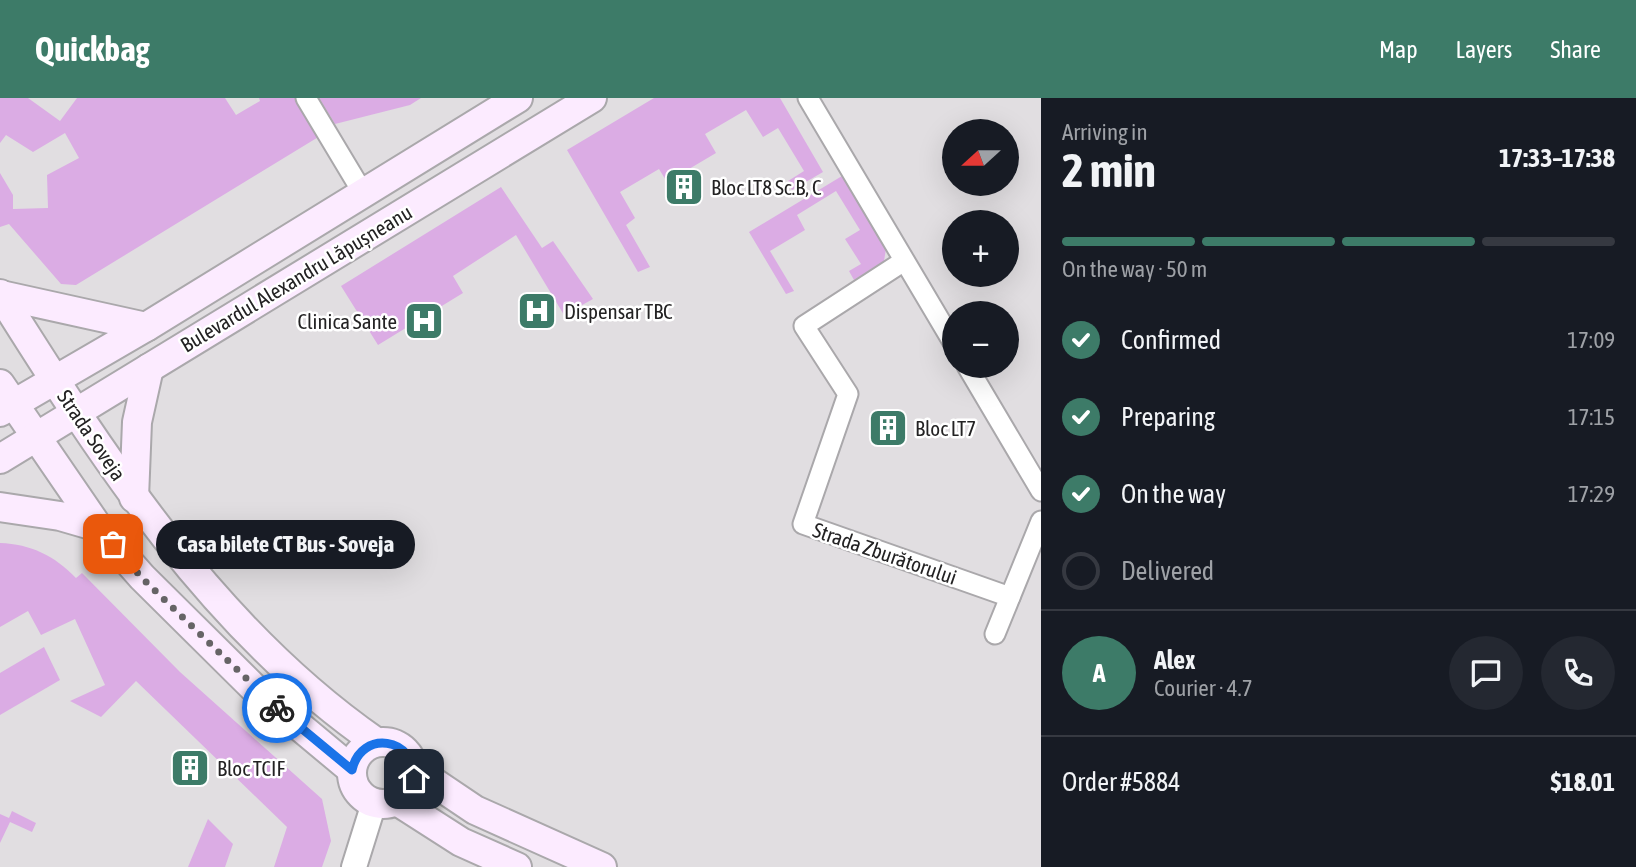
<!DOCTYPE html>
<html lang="en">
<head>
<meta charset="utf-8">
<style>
  :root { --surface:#171b24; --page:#242831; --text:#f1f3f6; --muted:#9ea1a6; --line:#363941; --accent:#3d7b68 }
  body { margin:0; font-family:"Asap Condensed",sans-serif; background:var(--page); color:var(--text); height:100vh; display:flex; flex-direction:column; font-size:26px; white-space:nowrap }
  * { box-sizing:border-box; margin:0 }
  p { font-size:23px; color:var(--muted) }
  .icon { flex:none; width:38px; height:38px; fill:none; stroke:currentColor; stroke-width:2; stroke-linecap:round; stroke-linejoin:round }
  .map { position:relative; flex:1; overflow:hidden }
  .details { display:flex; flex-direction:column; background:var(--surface); width:595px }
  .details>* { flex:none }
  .needle { width:46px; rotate:249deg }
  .buttons { position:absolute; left:942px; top:21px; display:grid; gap:14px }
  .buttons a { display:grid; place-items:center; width:77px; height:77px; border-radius:50%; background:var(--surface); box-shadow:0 7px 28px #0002; font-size:35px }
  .pin { position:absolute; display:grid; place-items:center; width:60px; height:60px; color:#fff; margin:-30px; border-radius:14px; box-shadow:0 4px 10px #0006 }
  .courier { position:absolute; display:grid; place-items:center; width:70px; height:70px; margin:-35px; border:5px solid #1a73e8; border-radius:50%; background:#fff; color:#222; box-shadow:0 2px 9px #0007 }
  .bubble { position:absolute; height:49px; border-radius:24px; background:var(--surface); box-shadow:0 7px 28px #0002; font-size:23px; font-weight:700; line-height:49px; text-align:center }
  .overview em { font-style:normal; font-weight:700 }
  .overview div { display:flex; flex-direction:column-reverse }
  .overview { display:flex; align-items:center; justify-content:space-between; height:119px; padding:0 21px }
  h1 { font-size:46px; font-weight:700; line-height:52px }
  .bar { display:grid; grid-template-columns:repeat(4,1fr); gap:10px 7px; align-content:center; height:84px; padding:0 21px }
  .bar i { height:9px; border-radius:5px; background:var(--line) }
  .bar .on { background:var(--accent) }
  .bar p { grid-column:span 4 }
  .line { display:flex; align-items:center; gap:18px; padding:0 21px; border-top:2px solid var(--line) }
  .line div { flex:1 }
  .round { display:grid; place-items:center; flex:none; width:74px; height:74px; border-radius:37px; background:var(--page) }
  ol { padding:0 21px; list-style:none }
  li { display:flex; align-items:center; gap:21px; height:77px }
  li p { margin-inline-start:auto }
  li .icon { padding:7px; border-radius:50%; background:var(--accent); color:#fff; stroke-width:4 }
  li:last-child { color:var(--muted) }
  li i { width:38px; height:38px; border:4px solid var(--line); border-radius:50% }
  header { display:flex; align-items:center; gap:42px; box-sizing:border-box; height:98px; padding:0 35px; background:var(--accent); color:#fff }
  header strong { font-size:33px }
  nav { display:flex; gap:38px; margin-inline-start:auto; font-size:24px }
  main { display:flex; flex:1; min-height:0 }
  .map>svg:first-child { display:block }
  .green { fill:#dbace4 }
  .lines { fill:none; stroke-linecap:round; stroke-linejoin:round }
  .minor-casing { stroke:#aaa8ab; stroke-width:23 }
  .tertiary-casing { stroke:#aaa8ab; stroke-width:28 }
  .secondary-casing { stroke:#aaa8ab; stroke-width:32 }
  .minor { stroke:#fff; stroke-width:19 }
  .tertiary { stroke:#fff; stroke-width:24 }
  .secondary { stroke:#fcebff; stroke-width:28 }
  .done { stroke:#666466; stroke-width:7; stroke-dasharray:0 12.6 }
  .route { stroke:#1a73e8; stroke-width:9 }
  .labels { text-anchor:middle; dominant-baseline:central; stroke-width:5; stroke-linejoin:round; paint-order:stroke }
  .poi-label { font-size:21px; fill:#232223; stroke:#fff; text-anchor:start }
  .street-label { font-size:21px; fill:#232223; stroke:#fff }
</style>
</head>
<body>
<header>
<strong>Quickbag</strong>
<nav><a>Map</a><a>Layers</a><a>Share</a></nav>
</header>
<main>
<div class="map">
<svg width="1041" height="769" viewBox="0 0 1041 769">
  <rect width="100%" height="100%" fill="#e1dee1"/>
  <!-- green -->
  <g class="green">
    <polygon points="0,0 28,0 60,23 77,0 225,0 236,17 260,3 259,0 297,0 320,38 76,187 61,186 9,126 0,129 0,75 13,97 13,111 48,110 47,77 79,60 65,35 33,54 6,37 0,45"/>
    <polygon points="319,0 421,0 410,7 335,26"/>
    <polygon points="654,0 780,0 823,74 792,92 788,83 804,73 778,30 763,39 746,12 705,36 716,55 667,84 659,71 620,94 635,120 626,127 650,169 638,174 567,52"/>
    <polygon points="842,78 886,151 884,163 854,182 849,173 861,166 845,141 860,132 836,93 797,117 805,132 770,153 794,193 786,196 749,134"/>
    <polygon points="501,89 542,150 553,143 593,201 564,217 516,137 453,178 463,195 378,247 341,188"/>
    <path d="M 0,445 C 31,446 55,458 76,480 L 82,475 L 180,574 L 322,701 L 331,743 L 322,769 L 274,769 L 287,729 L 136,583 L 101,619 L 70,603 L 105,587 L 75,521 L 41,537 L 28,513 L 0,529 Z"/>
    <polygon points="44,549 60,582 0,617 0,575"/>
    <polygon points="12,713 36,725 32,734 10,724 0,745 0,716 9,720"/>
    <polygon points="208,721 233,746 225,769 188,769"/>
  </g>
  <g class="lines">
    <!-- minor casing -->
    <g class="minor-casing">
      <g id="minor">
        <polyline points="306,0 363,95"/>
        <polyline points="808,0 954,246"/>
        <polyline points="904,163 804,228 848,296 803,426 1010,499"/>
        <polyline points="967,268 1041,393"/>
        <polyline points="995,536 1041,423"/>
      </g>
    </g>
    <!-- tertiary casing -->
    <g class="tertiary-casing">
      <polyline id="tertiary" points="354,769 374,705"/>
    </g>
    <!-- secondary casing -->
    <g class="secondary-casing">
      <g id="secondary">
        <path d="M 0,196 C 103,360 214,532 376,644"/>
        <polyline points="1,197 146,229"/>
        <polyline points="0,286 98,429 142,479 256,592 352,672"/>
        <polyline points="0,314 146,229 518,0"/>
        <polyline points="0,361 592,0"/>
        <polyline points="134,400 137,324 149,270"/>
        <polyline points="0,409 60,418 98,429"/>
        <circle cx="383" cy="675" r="31"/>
        <polyline points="414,671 475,712 602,769"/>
        <polyline points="397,703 461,744 517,769"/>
      </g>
    </g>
    <!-- minor -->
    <use href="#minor" class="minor"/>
    <!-- tertiary -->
    <use href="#tertiary" class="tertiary"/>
    <!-- secondary -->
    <use href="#secondary" class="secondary"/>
  </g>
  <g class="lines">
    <!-- done -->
    <polyline class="done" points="113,446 142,480 277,610"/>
    <!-- route -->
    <path class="route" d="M 277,610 L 352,672 C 361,631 416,639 414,681"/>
  </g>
  <!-- icons -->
  <defs>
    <g id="building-square" transform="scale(2.0125)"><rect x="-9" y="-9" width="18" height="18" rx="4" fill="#3d7b68" stroke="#fff"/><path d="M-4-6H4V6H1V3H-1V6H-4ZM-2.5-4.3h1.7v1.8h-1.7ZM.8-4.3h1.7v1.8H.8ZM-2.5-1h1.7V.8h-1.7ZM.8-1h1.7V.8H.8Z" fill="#fff"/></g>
    <g id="hospital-square" transform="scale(2.0125)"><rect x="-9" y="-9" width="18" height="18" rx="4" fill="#3d7b68" stroke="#fff"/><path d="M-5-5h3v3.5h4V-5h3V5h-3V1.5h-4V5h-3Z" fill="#fff"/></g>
  </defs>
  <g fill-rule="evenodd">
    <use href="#building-square" x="684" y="89"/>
    <use href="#hospital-square" x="537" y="213"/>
    <use href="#hospital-square" x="424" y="223"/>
    <use href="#building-square" x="888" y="330"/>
    <use href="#building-square" x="190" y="670"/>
  </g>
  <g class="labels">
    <!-- poi labels -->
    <g class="poi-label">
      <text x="711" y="89">Bloc LT8 Sc.B, C</text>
      <text x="564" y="213">Dispensar TBC</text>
      <text x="397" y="223" text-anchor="end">Clinica Sante</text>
      <text x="915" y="330">Bloc LT7</text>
      <text x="217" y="670">Bloc TCIF</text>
    </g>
    <!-- street labels -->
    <g class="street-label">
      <text transform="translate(296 180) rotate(-31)">Bulevardul Alexandru Lăpușneanu</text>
      <text transform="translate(92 337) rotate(56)">Strada Soveja</text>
      <text transform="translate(885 455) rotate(19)">Strada Zburătorului</text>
    </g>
  </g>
</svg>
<div class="buttons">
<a><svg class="needle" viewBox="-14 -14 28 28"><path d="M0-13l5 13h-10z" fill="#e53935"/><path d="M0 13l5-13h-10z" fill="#9ea1a6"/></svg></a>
<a>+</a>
<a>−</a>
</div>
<div class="pin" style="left:113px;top:446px;background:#ea580c"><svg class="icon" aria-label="bag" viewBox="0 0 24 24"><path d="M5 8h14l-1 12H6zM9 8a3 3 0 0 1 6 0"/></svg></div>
<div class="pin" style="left:414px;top:681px;background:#1f2937"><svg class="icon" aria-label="home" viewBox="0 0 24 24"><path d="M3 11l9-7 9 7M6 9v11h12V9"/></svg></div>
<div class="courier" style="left:277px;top:610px"><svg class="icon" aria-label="bike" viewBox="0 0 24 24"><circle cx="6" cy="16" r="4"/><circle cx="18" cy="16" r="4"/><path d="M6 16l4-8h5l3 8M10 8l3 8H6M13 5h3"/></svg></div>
<div class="bubble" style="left:156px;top:422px;width:259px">Casa bilete CT Bus - Soveja</div>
</div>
<section class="details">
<div class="overview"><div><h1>2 min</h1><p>Arriving in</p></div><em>17:33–17:38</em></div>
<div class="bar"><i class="on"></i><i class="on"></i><i class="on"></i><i></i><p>On the way · 50 m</p></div>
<ol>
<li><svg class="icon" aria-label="check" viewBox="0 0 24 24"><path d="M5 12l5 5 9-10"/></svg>Confirmed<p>17:09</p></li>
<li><svg class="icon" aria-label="check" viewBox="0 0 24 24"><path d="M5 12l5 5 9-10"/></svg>Preparing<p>17:15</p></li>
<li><svg class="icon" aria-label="check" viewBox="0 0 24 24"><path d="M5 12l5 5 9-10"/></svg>On the way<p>17:29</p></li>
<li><i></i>Delivered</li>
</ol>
<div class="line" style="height:126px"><b class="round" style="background:var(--accent);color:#fff">A</b><div><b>Alex</b><p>Courier · 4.7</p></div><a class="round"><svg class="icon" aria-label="chat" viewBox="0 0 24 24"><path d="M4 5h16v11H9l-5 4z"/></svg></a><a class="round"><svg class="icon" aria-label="phone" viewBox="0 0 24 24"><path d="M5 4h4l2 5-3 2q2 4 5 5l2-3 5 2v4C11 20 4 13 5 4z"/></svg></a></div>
<div class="line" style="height:91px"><div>Order #5884</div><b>$18.01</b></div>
</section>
</main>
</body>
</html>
